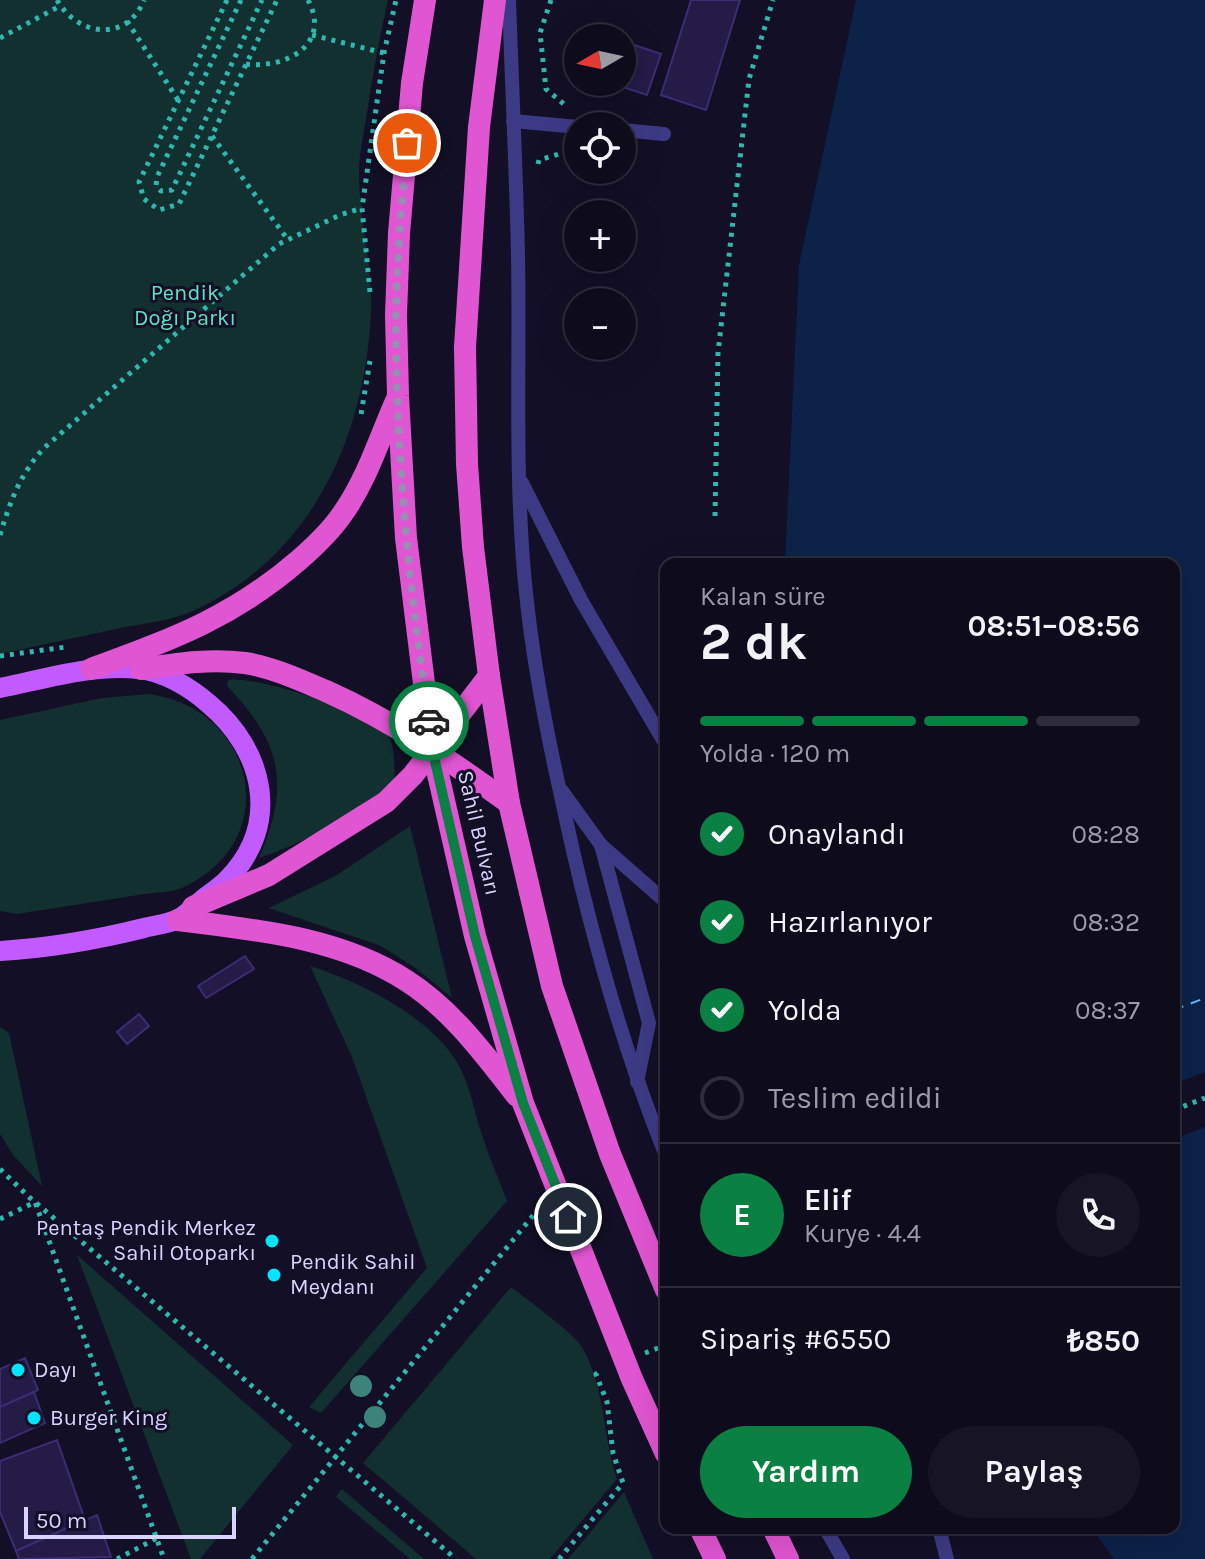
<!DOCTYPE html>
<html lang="tr">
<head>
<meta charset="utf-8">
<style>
  :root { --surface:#0e0b1c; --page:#171425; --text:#f1f3f6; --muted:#9b9ba3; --line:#2e2b3b; --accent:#0b8043 }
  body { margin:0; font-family:Karla,sans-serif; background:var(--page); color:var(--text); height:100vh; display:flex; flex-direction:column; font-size:30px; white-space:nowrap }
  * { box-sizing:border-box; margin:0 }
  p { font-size:26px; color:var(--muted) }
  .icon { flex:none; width:44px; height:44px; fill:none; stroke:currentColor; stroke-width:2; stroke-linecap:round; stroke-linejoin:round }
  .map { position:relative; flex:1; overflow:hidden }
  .details { position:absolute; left:660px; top:558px; width:520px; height:976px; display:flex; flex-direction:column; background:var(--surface); border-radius:16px; box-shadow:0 8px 32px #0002,0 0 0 2px var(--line) }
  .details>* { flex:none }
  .needle { width:52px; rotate:261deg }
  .controls { position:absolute; left:564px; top:24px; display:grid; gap:16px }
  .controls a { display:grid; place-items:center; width:72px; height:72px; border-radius:50%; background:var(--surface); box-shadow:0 8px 32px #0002,0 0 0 2px var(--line); font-size:40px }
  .scale { position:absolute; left:24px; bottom:20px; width:212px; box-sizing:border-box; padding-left:8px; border:4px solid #d9d4ff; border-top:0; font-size:22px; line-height:28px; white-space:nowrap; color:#d9d4ff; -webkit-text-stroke:6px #130f26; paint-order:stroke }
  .pin { position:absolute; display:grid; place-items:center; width:68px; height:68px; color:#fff; margin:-34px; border:4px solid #fff; border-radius:50%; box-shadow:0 2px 8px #0007 }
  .courier { position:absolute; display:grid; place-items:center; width:80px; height:80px; margin:-40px; border:6px solid #0b8043; border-radius:50%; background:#fff; color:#222; box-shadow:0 2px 10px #0007 }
  .head em { font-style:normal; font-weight:700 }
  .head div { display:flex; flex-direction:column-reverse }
  .head { display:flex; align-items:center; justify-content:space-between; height:136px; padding:0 40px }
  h1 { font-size:52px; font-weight:700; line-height:60px }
  .bar { display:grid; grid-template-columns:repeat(4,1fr); gap:12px 8px; align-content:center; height:96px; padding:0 40px }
  .bar i { height:10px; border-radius:6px; background:var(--line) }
  .bar .on { background:var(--accent) }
  .bar p { grid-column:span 4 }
  .line { display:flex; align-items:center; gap:20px; padding:0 40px; border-top:2px solid var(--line) }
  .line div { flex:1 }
  .round { display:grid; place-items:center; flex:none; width:84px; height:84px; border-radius:42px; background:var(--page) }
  ol { padding:0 40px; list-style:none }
  li { display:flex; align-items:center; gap:24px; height:88px }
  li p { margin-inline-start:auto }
  li .icon { padding:8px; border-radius:50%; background:var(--accent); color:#fff; stroke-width:4 }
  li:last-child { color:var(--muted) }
  li i { width:44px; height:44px; border:4px solid var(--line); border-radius:50% }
  .cta { display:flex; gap:16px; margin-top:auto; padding:16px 40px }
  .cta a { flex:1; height:92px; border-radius:48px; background:var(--accent); color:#fff; font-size:32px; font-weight:700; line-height:92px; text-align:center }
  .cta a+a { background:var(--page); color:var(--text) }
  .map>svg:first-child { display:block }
  .green { fill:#12302f }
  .water { fill:#0c2248 }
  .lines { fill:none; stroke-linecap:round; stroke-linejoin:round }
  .ferry { stroke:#62b6ff; stroke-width:2; stroke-dasharray:10 8; stroke-linecap:butt }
  .building { fill:#241b47; stroke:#3b2d73; stroke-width:2 }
  .path { stroke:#2fb8b0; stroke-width:5; stroke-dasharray:4 6; stroke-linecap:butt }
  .service { stroke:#3d3a85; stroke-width:14 }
  .primary { stroke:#c25bff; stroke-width:20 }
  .trunk { stroke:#e055d1; stroke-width:22 }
  .tree { fill:#3d827b }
  .done { stroke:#948fb3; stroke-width:8; stroke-dasharray:0 14.4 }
  .route { stroke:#0b8043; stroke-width:10 }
  .poi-dot { fill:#00e5ff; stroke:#130f26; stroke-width:3 }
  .labels { text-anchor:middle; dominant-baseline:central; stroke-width:6; stroke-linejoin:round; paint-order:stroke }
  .park-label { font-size:22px; fill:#5fe0c0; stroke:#130f26 }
  .street-label { font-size:22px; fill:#d9d4ff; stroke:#130f26 }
  .poi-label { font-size:22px; fill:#d9d4ff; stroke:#130f26; text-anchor:start }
</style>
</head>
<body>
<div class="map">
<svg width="1205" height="1559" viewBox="0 0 1205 1559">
  <rect width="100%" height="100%" fill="#130f26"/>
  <!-- green -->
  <g class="green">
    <path d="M 0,0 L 388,0 C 379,40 372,79 366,119 C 363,137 359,156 359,173 C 359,220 373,266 371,312 C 365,436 313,555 195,610 C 174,620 148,623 125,627 C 83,636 42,645 0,654 Z"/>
    <path d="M 228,680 C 255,675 375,713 389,737 C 395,747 394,767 395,780 C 358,813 307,842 259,858 C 291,784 281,742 227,686 Z"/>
    <path d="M 149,694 C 254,708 285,837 186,886 C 173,893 153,892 138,895 C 98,901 58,908 17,914 L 0,911 L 0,720 L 102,698 Z"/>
    <polygon points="410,826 452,998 417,969 381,946 269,908 337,875"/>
    <path d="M 310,966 C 356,980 420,1012 450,1052 C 467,1074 472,1100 479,1126 C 487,1151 497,1176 507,1201 L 321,1413 L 309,1407 L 427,1268 L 352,1057 Z"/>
    <polygon points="0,1027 9,1033 42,1186 13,1155 0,1134"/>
    <polygon points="77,1255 293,1445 200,1559 191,1559"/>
    <path d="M 511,1287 C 526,1299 575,1334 582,1347 C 606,1388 602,1436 617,1479 L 550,1559 L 476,1559 L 363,1463 Z"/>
    <polygon points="342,1489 424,1559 410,1559 336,1497"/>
    <polygon points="624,1492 653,1559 568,1559"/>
  </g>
  <!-- water -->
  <g class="water">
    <polygon points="856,0 1205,0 1205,1072 1174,1084 1174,564 785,564 799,265"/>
    <polygon points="1205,1127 1205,1559 1114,1559 1092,1528 1174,1528 1174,1139"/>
  </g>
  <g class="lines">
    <!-- ferry -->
    <polyline class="ferry" points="1174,1010 1205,998"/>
  </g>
  <!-- building -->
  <g class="building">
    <polygon points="691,0 740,0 706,110 661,95"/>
    <polygon points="584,28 614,38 580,38"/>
    <polygon points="622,41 661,54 647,95 608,82 622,82"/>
    <polygon points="578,44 578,72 570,69"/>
    <polygon points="245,956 254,969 206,998 198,986"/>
    <polygon points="666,967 666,991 659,968"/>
    <polygon points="139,1014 149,1026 127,1044 117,1032"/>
    <polygon points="25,1358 38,1390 0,1407 0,1369"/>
    <polygon points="34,1392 45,1423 0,1443 0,1407"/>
    <polygon points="57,1440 85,1520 16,1551 0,1512 0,1461"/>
    <polygon points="97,1515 111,1557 19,1559 16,1551"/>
  </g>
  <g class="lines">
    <!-- path -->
    <g class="path">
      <path d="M 57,0 C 77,36 127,43 144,0"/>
      <polyline points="227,0 139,182 144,199 159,210 179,204 277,0"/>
      <polyline points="241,0 157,177 156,186 161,191 172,190 262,0"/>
      <polyline points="551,0 540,33 546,89 565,105"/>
      <polyline points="127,21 178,100"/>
      <polyline points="312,35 384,53"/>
      <polyline points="0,38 60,6"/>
      <path d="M 246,64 C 285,69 332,45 308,0"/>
      <polyline points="212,136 288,240"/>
      <polyline points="538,164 539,160 576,149"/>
      <polyline points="370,292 362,208 384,53 396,0"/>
      <polyline points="361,414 370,361"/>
      <polyline points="715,516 718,353 749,79 773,0"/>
      <path d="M 0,535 C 10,502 20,474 44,448 L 279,244 L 340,215 L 362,208"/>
      <polyline points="0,656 66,647"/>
      <polyline points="1174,1110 1205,1098"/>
      <polyline points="0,1169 29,1197 456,1559"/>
      <polyline points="0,1219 35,1202 164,1559"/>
      <polyline points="645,1353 666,1345"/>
      <polyline points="117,1559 157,1538"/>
      <polyline points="252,1559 540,1207"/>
      <polyline points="559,1559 623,1483 613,1453 607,1402 596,1374 602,1371"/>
    </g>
    <!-- service -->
    <g class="service">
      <path d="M 509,0 C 512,85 516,170 518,254 C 520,367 514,481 526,593 C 533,662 546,729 561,796 C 587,920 619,1039 666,1156"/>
      <polyline points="513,121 578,127"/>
      <polyline points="622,130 664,134"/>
      <polyline points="522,483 581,600 666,745"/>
      <polyline points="562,791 601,845 649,1023 637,1082"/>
      <polyline points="601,845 666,902"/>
      <polyline points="825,1528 843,1559"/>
      <polyline points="939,1528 947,1559"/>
    </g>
    <!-- primary -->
    <path class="primary" d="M 0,688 C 45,679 92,664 139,669 C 163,671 191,688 209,704 C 264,750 282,824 227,880 C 220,887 211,893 203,899 C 196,905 188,913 180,918 C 170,924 155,925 144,928 C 96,940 49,948 0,951"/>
    <!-- trunk -->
    <g class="trunk">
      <polyline points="425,0 412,83 399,233 396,315 398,396 406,538 432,748 475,936 523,1103 632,1379 666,1454"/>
      <polyline points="495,0 479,127 465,347 467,464 473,547 489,676 509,803 552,986 610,1154 666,1290"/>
      <path d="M 91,669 C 172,639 232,618 299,560 C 315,546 329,533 341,516 C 366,482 379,439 396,401"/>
      <path d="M 141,669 C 175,664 209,658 245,663 C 272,667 300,680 326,691 C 393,721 449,760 509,803"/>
      <polyline points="193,907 269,875 386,802 413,775 489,676"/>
      <path d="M 178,920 C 256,930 339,937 407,981 C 452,1010 484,1054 517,1096"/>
      <polyline points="700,1528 715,1559"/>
      <polyline points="773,1528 788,1559"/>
    </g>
  </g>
  <!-- trees -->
  <g class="tree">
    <circle cx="361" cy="1386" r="11"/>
    <circle cx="375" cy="1417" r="11"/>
  </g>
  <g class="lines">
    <!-- done -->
    <path class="done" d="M 407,143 C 402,200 397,256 396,313 C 395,450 409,586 429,721"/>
    <!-- route -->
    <polyline class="route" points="429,721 432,748 475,936 523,1103 568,1217"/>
  </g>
  <!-- markers -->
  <g class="poi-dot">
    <circle cx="272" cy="1241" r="8"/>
    <circle cx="274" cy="1275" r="8"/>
    <circle cx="18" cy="1370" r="8"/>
    <circle cx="34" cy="1418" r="8"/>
  </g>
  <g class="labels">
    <!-- park labels -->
    <g class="park-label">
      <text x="185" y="293">Pendik<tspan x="185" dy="25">Doğı Parkı</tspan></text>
    </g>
    <!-- street labels -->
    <g class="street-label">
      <text transform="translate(479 833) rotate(77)">Sahil Bulvarı</text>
    </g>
    <!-- poi labels -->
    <g class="poi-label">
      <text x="256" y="1228" text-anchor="end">Pentaş Pendik Merkez<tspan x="256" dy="25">Sahil Otoparkı</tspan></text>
      <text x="290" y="1262">Pendik Sahil<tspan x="290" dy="25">Meydanı</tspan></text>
      <text x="34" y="1370">Dayı</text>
      <text x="50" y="1418">Burger King</text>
    </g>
  </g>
</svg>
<div class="controls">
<a><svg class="needle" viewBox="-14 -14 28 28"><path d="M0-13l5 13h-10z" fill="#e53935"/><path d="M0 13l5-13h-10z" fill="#9b9ba3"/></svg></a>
<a><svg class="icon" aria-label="locate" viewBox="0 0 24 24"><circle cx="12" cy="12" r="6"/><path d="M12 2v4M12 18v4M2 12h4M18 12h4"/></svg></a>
<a>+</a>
<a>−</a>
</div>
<div class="scale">50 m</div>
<div class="pin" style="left:407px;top:143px;background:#ea580c"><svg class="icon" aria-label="bag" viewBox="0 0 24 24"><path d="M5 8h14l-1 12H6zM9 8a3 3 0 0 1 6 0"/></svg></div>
<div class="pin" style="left:568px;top:1217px;background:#1f2937"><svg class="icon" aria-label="home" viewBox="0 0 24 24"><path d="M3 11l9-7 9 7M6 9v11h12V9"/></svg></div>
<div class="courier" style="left:429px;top:721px"><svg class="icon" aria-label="car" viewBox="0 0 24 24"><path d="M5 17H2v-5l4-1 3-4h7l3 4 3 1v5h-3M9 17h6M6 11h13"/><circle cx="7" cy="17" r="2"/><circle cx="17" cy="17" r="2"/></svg></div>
<section class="details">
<div class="head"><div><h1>2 dk</h1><p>Kalan süre</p></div><em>08:51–08:56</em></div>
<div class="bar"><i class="on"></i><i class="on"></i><i class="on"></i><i></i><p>Yolda · 120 m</p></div>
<ol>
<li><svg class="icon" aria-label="check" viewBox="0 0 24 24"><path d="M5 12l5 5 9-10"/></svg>Onaylandı<p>08:28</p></li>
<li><svg class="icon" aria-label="check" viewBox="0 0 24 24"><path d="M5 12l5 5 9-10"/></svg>Hazırlanıyor<p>08:32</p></li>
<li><svg class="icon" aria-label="check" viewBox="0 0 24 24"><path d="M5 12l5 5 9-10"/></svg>Yolda<p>08:37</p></li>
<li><i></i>Teslim edildi</li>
</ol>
<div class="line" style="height:144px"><b class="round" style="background:var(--accent);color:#fff">E</b><div><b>Elif</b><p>Kurye · 4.4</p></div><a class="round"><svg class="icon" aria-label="phone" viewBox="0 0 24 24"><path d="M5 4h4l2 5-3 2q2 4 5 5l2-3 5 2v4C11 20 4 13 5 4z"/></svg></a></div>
<div class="line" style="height:104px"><div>Sipariş #6550</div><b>₺850</b></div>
<div class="cta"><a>Yardım</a><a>Paylaş</a></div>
</section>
</div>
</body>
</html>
